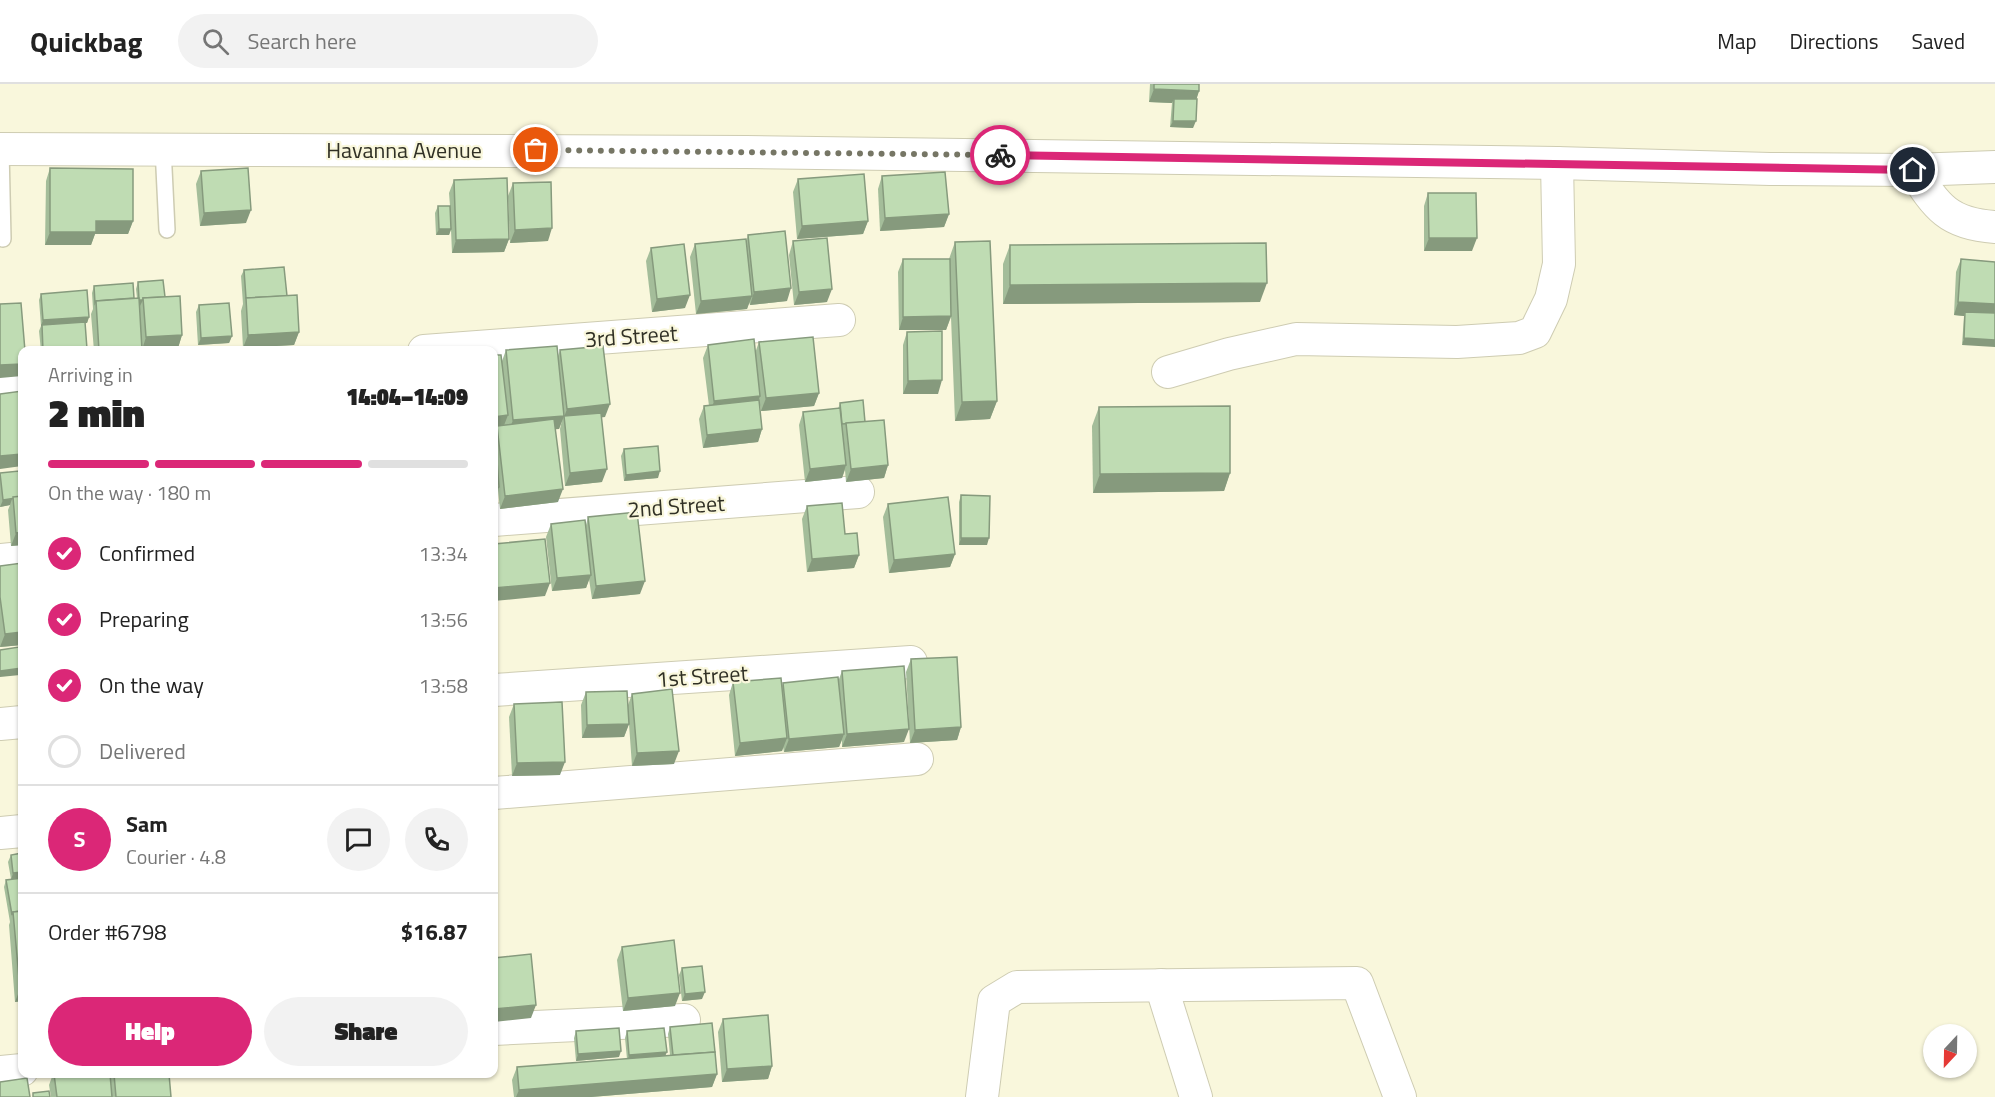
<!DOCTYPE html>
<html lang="en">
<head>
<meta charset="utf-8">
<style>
  :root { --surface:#fff; --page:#f2f2f2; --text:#222; --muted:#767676; --line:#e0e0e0; --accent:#db2777 }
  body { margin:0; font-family:"Titillium Web",sans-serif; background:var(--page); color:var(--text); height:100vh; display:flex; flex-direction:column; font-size:22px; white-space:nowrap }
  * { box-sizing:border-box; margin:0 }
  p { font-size:20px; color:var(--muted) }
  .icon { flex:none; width:33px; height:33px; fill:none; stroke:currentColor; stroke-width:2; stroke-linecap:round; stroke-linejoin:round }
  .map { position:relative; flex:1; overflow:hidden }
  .sheet { position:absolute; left:18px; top:262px; width:480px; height:732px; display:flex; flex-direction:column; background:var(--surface); border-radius:12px; box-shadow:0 2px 4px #0004 }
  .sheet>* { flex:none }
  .needle { width:39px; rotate:202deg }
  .buttons { position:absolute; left:1923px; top:940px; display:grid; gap:12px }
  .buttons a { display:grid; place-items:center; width:54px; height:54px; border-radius:50%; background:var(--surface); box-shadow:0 2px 4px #0004; font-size:30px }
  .pin { position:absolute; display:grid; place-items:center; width:51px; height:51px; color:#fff; margin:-26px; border:3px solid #fff; border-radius:50%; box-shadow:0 2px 6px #0007 }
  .courier { position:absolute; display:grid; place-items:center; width:60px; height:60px; margin:-30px; border:4px solid #db2777; border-radius:50%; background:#fff; color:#222; box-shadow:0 2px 8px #0007 }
  .head em { font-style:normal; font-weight:800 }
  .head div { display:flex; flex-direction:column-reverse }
  .head { display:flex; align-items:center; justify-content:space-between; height:102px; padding:0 30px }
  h1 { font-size:39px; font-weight:800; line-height:45px }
  .bar { display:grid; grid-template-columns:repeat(4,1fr); gap:9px 6px; align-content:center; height:72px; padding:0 30px }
  .bar i { height:8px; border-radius:4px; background:var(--line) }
  .bar .active { background:var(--accent) }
  .bar p { grid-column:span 4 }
  .line { display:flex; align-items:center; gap:15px; padding:0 30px; border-top:2px solid var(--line) }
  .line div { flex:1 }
  .round { display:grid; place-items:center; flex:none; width:63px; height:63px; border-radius:32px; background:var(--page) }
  ol { padding:0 30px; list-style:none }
  li { display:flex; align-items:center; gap:18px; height:66px }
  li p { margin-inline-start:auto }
  li .icon { padding:6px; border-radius:50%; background:var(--accent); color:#fff; stroke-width:4 }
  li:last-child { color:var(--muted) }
  li i { width:33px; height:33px; border:3px solid var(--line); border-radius:50% }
  .cta { display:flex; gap:12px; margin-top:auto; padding:12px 30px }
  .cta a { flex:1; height:69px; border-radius:36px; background:var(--accent); color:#fff; font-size:24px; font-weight:800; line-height:69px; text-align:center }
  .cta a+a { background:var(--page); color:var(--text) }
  header { display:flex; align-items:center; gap:36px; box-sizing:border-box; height:84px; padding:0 30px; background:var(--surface); border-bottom:2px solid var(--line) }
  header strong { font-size:28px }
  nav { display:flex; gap:33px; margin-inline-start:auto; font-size:21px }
  .search { width:420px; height:54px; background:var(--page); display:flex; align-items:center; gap:15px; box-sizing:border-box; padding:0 21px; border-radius:33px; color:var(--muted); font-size:22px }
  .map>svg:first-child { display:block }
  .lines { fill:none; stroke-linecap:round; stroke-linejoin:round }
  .lane-casing { stroke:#ceccb2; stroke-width:18 }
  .street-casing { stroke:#ceccb2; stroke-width:34 }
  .lane { stroke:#fff; stroke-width:15 }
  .street { stroke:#fff; stroke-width:32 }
  .wall { fill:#a4bd9a }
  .shaded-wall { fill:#869a7d }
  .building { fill:#bfdcb3; stroke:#869a7d; stroke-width:1.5 }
  .done { stroke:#767665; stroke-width:6; stroke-dasharray:0 10.8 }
  .route { stroke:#db2777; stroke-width:8 }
  .labels { text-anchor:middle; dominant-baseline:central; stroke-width:4.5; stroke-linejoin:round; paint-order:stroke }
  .street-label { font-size:22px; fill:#303025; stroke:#f9f7dc }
</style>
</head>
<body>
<header>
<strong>Quickbag</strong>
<div class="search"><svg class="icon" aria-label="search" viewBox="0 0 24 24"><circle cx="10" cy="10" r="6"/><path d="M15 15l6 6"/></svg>Search here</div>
<nav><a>Map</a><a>Directions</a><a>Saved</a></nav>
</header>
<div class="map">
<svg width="1995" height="1013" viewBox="0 0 1995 1013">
  <rect width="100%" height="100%" fill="#f9f7dc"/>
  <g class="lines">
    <!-- lane casing -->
    <g class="lane-casing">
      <g id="lane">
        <polyline points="163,64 167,146"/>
        <polyline points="1,65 3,155"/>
      </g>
    </g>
    <!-- street casing -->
    <g class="street-casing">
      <g id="street">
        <polyline points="0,65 746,68 1557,79 1770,85 1913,86 1995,83"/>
        <path d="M 1913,86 C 1937,123 1948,140 1995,143"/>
        <polyline points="424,267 839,236"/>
        <polyline points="1168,288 1229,270 1296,255 1457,258 1519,254 1535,248 1551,215 1559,180 1557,79"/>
        <polyline points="0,298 22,297"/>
        <polyline points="494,436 858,408"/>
        <polyline points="0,476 22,474"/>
        <polyline points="494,606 911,578"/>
        <polyline points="0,640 22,638"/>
        <polyline points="494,709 917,675"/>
        <polyline points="0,749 22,747"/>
        <polyline points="1161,901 1196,1013"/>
        <polyline points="494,945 684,936"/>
        <polyline points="0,988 22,986"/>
        <polyline points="982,1013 994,917 1017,903 1357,899 1400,1013"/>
      </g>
    </g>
    <!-- lane -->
    <use href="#lane" class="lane"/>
    <!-- street -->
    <use href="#street" class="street"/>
  </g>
  <!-- wall -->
  <g class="wall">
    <polygon points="1150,0 1199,0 1199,7 1196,15 1193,44 1170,43 1172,19 1149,18"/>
    <polygon points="50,84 133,137 128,150 95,150 91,161 45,161 46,97"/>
    <polygon points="201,87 246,139 200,142 196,100"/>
    <polygon points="882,92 949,130 944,143 880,147 878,105"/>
    <polygon points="798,95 868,137 863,150 797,155 793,108"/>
    <polygon points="454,96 509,155 504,168 452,169 451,146 449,151 436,151 435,129 438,122 450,122 449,109"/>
    <polygon points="513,99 548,157 510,159 508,112"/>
    <polygon points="1428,109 1472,167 1424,167 1424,122"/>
    <polygon points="748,151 787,217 750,221 749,218 747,225 696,230 690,173 695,160 746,158"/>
    <polygon points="793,157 827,218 794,221 789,171"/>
    <polygon points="955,158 997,317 990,335 955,337 951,233 946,246 899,246 898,188 903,175 949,175"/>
    <polygon points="1010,161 1260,218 1003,220 1003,180"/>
    <polygon points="651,164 685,224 652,228 646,177"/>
    <polygon points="1961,175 1995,178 1962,261 1964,232 1954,231 1956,188"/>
    <polygon points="244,186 287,212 299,248 294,261 243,264 241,227 243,220 241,192"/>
    <polygon points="138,198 165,213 182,251 178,264 142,267 94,267 91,230 93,225 92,209 94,202 134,214 137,214 136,205"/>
    <polygon points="41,210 89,233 87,239 85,239 87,265 86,267 41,267 39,247 41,242 39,216"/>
    <polygon points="199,221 232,252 229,259 198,261 196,228"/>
    <polygon points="907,248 938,310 903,310 903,261"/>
    <polygon points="759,258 819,309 814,322 761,327 759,315 762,345 758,358 703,364 699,335 704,322 709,322 703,274 708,261 755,269"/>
    <polygon points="506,266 558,272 560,266 605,333 601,333 602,398 565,402 560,345 562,336 559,345 555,345 558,418 500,425 498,406 494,416 494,351 496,345 494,346 494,271 502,277"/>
    <polygon points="840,319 865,338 888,381 884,394 846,398 845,386 842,394 805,398 799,341 803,328 838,325"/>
    <polygon points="1099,323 1230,389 1224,407 1093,409 1092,342"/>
    <polygon points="624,365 658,394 624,397 621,372"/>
    <polygon points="22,383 22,400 21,387"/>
    <polygon points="0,389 22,412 22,461 11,462 8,426 10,421 0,423"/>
    <polygon points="961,411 987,461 959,461 959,418"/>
    <polygon points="888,420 955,470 950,483 889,489 883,433"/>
    <polygon points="807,422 845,450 859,471 854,484 807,488 802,435"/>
    <polygon points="588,433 640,510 592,515 589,495 586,504 552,507 546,453 551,440 586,441"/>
    <polygon points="22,479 22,561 0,563 0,482"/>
    <polygon points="911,575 961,643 957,656 910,659 906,588"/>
    <polygon points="842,587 904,658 842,663 842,656 839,663 784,668 783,663 782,667 735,672 729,611 733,598 782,602 783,599 839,595"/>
    <polygon points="586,608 628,621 632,610 674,680 632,682 629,640 624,653 582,654 581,621"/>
    <polygon points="514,620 560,691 512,692 509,633"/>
    <polygon points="22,769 22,917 15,918 9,841 10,838 4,803 6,796 11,795 8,778 11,771"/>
    <polygon points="622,863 675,922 623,927 617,876"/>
    <polygon points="682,884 702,915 682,917 679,891"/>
    <polygon points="723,935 772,982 768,995 722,998 718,948"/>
    <polygon points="670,943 717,990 712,1003 591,1013 514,1013 512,996 517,983 627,975 625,954 627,947 665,972 670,971 668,950"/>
    <polygon points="576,947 619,973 576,977 574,954"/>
    <polygon points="53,990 169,990 171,1013 51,1013 49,1001"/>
  </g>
  <!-- shaded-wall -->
  <g class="shaded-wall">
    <polygon points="1154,5 1199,7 1195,20 1174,15 1172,19 1149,18"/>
    <polygon points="1173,37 1196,37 1193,44 1170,43"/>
    <polygon points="251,126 246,139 200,142 204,129"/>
    <polygon points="949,130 944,143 880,147 885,134"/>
    <polygon points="96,137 133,137 128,150 95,150 91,161 45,161 50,148"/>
    <polygon points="868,137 863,150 797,155 802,142"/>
    <polygon points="552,144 548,157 510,159 515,146"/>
    <polygon points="439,145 451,145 449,151 436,151"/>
    <polygon points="1429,154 1477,154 1472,167 1424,167"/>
    <polygon points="509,155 504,168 452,169 456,156"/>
    <polygon points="1267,199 1260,218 1003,220 1010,201"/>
    <polygon points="791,204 787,217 750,221 754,208"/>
    <polygon points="832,205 827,218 794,221 799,208"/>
    <polygon points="690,211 685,224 652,228 657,215"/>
    <polygon points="752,212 747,225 696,230 701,217"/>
    <polygon points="139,216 143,216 140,222 137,223"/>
    <polygon points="1958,218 1995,220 1995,233 1965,228 1964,232 1954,231"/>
    <polygon points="951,232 946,246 899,246 903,233"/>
    <polygon points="89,233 87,239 41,242 43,236"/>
    <polygon points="299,248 294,261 243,264 248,251"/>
    <polygon points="182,251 178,264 142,267 130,267 142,266 146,253"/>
    <polygon points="232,252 229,259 198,261 201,254"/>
    <polygon points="1964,254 1995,256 1995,263 1962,261"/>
    <polygon points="87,265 86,267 58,267"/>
    <polygon points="22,280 22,292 0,294 0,281"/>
    <polygon points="942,296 938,310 903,310 908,297"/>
    <polygon points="819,309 814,322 761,327 766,314"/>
    <polygon points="760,312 756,325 710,330 714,317"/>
    <polygon points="997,317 990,335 955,337 962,318"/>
    <polygon points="610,320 605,333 565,338 564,333 567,325"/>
    <polygon points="508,331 503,344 497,342 496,345 494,346 494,333"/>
    <polygon points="564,332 559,345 508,349 513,336"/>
    <polygon points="762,345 758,358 703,364 707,351"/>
    <polygon points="22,370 22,382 0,385 0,372"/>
    <polygon points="846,381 842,394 805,398 810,385"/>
    <polygon points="888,381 884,394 846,398 851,385"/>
    <polygon points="607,385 602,398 565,402 570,389"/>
    <polygon points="660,387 658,394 624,397 626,391"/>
    <polygon points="1230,389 1224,407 1093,409 1100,390"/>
    <polygon points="499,403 494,416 494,404"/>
    <polygon points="563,405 558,418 500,425 505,412"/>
    <polygon points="12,415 10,421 0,423 3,416"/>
    <polygon points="22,448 22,461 11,462 16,449"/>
    <polygon points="961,454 989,454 987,461 959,461"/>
    <polygon points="955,470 950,483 889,489 894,476"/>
    <polygon points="859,471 854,484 807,488 812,475"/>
    <polygon points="591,491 586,504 552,507 557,494"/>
    <polygon points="645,497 640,510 592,515 596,502"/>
    <polygon points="550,499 545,512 494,517 494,504"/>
    <polygon points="22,548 22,561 0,563 5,550"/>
    <polygon points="22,584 20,591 0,593 0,587"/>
    <polygon points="629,640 624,653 582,654 587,641"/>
    <polygon points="961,643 957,656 910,659 915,646"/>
    <polygon points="909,645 904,658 842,663 847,650"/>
    <polygon points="844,650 839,663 784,668 789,655"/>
    <polygon points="787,654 782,667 735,672 740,659"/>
    <polygon points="679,667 674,680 632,682 637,669"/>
    <polygon points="565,678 560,691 512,692 517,679"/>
    <polygon points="22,788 22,794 11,796 13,789"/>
    <polygon points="22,904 22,917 15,918 20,905"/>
    <polygon points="705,908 702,915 682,917 685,910"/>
    <polygon points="680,909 675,922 623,927 628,914"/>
    <polygon points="536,921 531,934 494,938 494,925"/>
    <polygon points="621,967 619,973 576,977 578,970"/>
    <polygon points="667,968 664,975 627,978 629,971"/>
    <polygon points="772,982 768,995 722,998 727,985"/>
    <polygon points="717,990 712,1003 591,1013 516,1013 519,1006"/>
  </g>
  <!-- building -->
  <g class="building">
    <polygon points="1154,0 1199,0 1199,7 1154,5"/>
    <polygon points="1174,15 1197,15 1196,37 1173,37"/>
    <polygon points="50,84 133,85 133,137 96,137 96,148 50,148"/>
    <polygon points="248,84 251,126 204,129 201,87"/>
    <polygon points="945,88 949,130 885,134 882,92"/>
    <polygon points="864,90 868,137 802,142 798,95"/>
    <polygon points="507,94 509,155 456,156 454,96"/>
    <polygon points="551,98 552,144 515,146 513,99"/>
    <polygon points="1428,109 1476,109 1477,154 1429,154"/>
    <polygon points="438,122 450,122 451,145 439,145"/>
    <polygon points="785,147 791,204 754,208 748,151"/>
    <polygon points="827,154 832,205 799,208 793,157"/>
    <polygon points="746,155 752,212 701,217 695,160"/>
    <polygon points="990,157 997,317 962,318 955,158"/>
    <polygon points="1266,159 1267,199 1010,201 1010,161"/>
    <polygon points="684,160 690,211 657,215 651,164"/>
    <polygon points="903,175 950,175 951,232 903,233"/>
    <polygon points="1961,175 1995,178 1995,220 1958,218"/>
    <polygon points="284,183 287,212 246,214 244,186"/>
    <polygon points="163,196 165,213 143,214 143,216 139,216 138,198"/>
    <polygon points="133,199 134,214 96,217 95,219 94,202"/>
    <polygon points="87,206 89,233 43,236 41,210"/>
    <polygon points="297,211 299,248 248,251 246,214"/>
    <polygon points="180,212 182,251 146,253 143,214"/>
    <polygon points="139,214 142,266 99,267 96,217"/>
    <polygon points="21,219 25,267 22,267 22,280 0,281 0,220"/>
    <polygon points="229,219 232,252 201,254 199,221"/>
    <polygon points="1965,228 1995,229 1995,256 1964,254"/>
    <polygon points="85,238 87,265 43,267 42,241"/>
    <polygon points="942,247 942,296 908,297 907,248"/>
    <polygon points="813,253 819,309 766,314 759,258"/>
    <polygon points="754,255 760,312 714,317 708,261"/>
    <polygon points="557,262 564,332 513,336 506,266"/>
    <polygon points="603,262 610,320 567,325 560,266"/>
    <polygon points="494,271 501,271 508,331 494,333"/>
    <polygon points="22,307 22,370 0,372 0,310"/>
    <polygon points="759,316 762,345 707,351 704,322"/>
    <polygon points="863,316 865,338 842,340 840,319"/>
    <polygon points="1230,322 1230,389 1100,390 1099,323"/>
    <polygon points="840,324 846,381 810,385 803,328"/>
    <polygon points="601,329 607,385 570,389 564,332"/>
    <polygon points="554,335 563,405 505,412 497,342"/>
    <polygon points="884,336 888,381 851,385 846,339"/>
    <polygon points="494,352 495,352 499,403 494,404"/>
    <polygon points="658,362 660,387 626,391 624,365"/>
    <polygon points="19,387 22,413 3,416 0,389"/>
    <polygon points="961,411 990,412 989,454 961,454"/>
    <polygon points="22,412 22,448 16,449 13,413"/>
    <polygon points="948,413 955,470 894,476 888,420"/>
    <polygon points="842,419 845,450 857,449 859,471 812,475 807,422"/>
    <polygon points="637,428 645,497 596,502 588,433"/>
    <polygon points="585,436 591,491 557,494 551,440"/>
    <polygon points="545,455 550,499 494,504 494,460"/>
    <polygon points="22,479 22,548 5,550 0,513 0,482"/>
    <polygon points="19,563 22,584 0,587 0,566"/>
    <polygon points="957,573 961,643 915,646 911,575"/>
    <polygon points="904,582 909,645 847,650 842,587"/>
    <polygon points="838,593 844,650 789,655 783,599"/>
    <polygon points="781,594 787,654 740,659 733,598"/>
    <polygon points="672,605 679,667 637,669 632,610"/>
    <polygon points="627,607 629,640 587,641 586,608"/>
    <polygon points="562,618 565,678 517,679 514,620"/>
    <polygon points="22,769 22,788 13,789 11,771"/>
    <polygon points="22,794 22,827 13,828 12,831 6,796"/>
    <polygon points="22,827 22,904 20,905 13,828"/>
    <polygon points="674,856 680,909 628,914 622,863"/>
    <polygon points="531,870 536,921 494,925 494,874"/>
    <polygon points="702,882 705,908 685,910 682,884"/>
    <polygon points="768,931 772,982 727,985 723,935"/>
    <polygon points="712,939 715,968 673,971 670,943"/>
    <polygon points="619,944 621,967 578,970 576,947"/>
    <polygon points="664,944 667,968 629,971 627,947"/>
    <polygon points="715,968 717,990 519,1006 517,983"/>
    <polygon points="54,990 110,990 112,1013 57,1013"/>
    <polygon points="114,990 169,990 171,1013 116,1013"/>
    <polygon points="27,994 30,1013 0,1013 0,998"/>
    <polygon points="49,1007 50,1013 33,1013 33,1009"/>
  </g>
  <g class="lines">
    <!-- done -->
    <polyline class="done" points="536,66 1000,71"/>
    <!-- route -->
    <polyline class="route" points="1000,71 1913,86"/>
  </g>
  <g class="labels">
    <!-- street labels -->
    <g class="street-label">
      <text x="404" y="66">Havanna Avenue</text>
      <text transform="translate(631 252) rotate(-4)">3rd Street</text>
      <text transform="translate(676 422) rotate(-4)">2nd Street</text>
      <text transform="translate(702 592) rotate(-4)">1st Street</text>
    </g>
  </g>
</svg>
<div class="buttons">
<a><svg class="needle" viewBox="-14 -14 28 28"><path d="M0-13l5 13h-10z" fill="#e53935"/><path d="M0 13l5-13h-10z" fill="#767676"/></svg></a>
</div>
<div class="pin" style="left:536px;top:66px;background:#ea580c"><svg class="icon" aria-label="bag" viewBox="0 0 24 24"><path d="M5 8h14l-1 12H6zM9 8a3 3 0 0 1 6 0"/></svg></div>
<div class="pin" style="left:1913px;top:86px;background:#1f2937"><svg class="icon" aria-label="home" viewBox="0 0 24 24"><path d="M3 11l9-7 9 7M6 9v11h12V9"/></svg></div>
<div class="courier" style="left:1000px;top:71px"><svg class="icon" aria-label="bike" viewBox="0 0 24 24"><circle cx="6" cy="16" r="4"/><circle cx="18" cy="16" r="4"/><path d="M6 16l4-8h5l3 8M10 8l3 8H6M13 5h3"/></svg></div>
<section class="sheet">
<div class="head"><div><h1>2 min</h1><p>Arriving in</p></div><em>14:04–14:09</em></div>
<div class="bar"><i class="active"></i><i class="active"></i><i class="active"></i><i></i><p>On the way · 180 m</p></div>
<ol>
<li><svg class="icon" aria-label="check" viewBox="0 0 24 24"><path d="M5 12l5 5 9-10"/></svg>Confirmed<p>13:34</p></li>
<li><svg class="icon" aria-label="check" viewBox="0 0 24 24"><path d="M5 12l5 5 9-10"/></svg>Preparing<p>13:56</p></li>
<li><svg class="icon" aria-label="check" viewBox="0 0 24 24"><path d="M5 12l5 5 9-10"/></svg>On the way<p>13:58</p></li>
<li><i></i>Delivered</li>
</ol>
<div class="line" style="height:108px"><b class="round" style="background:var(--accent);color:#fff">S</b><div><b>Sam</b><p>Courier · 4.8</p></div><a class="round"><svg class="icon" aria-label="chat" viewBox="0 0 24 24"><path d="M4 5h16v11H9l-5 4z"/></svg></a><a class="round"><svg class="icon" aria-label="phone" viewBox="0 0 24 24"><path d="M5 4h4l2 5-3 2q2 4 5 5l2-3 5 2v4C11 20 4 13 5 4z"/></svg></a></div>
<div class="line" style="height:78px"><div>Order #6798</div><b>$16.87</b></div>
<div class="cta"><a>Help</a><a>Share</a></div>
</section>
</div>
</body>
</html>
